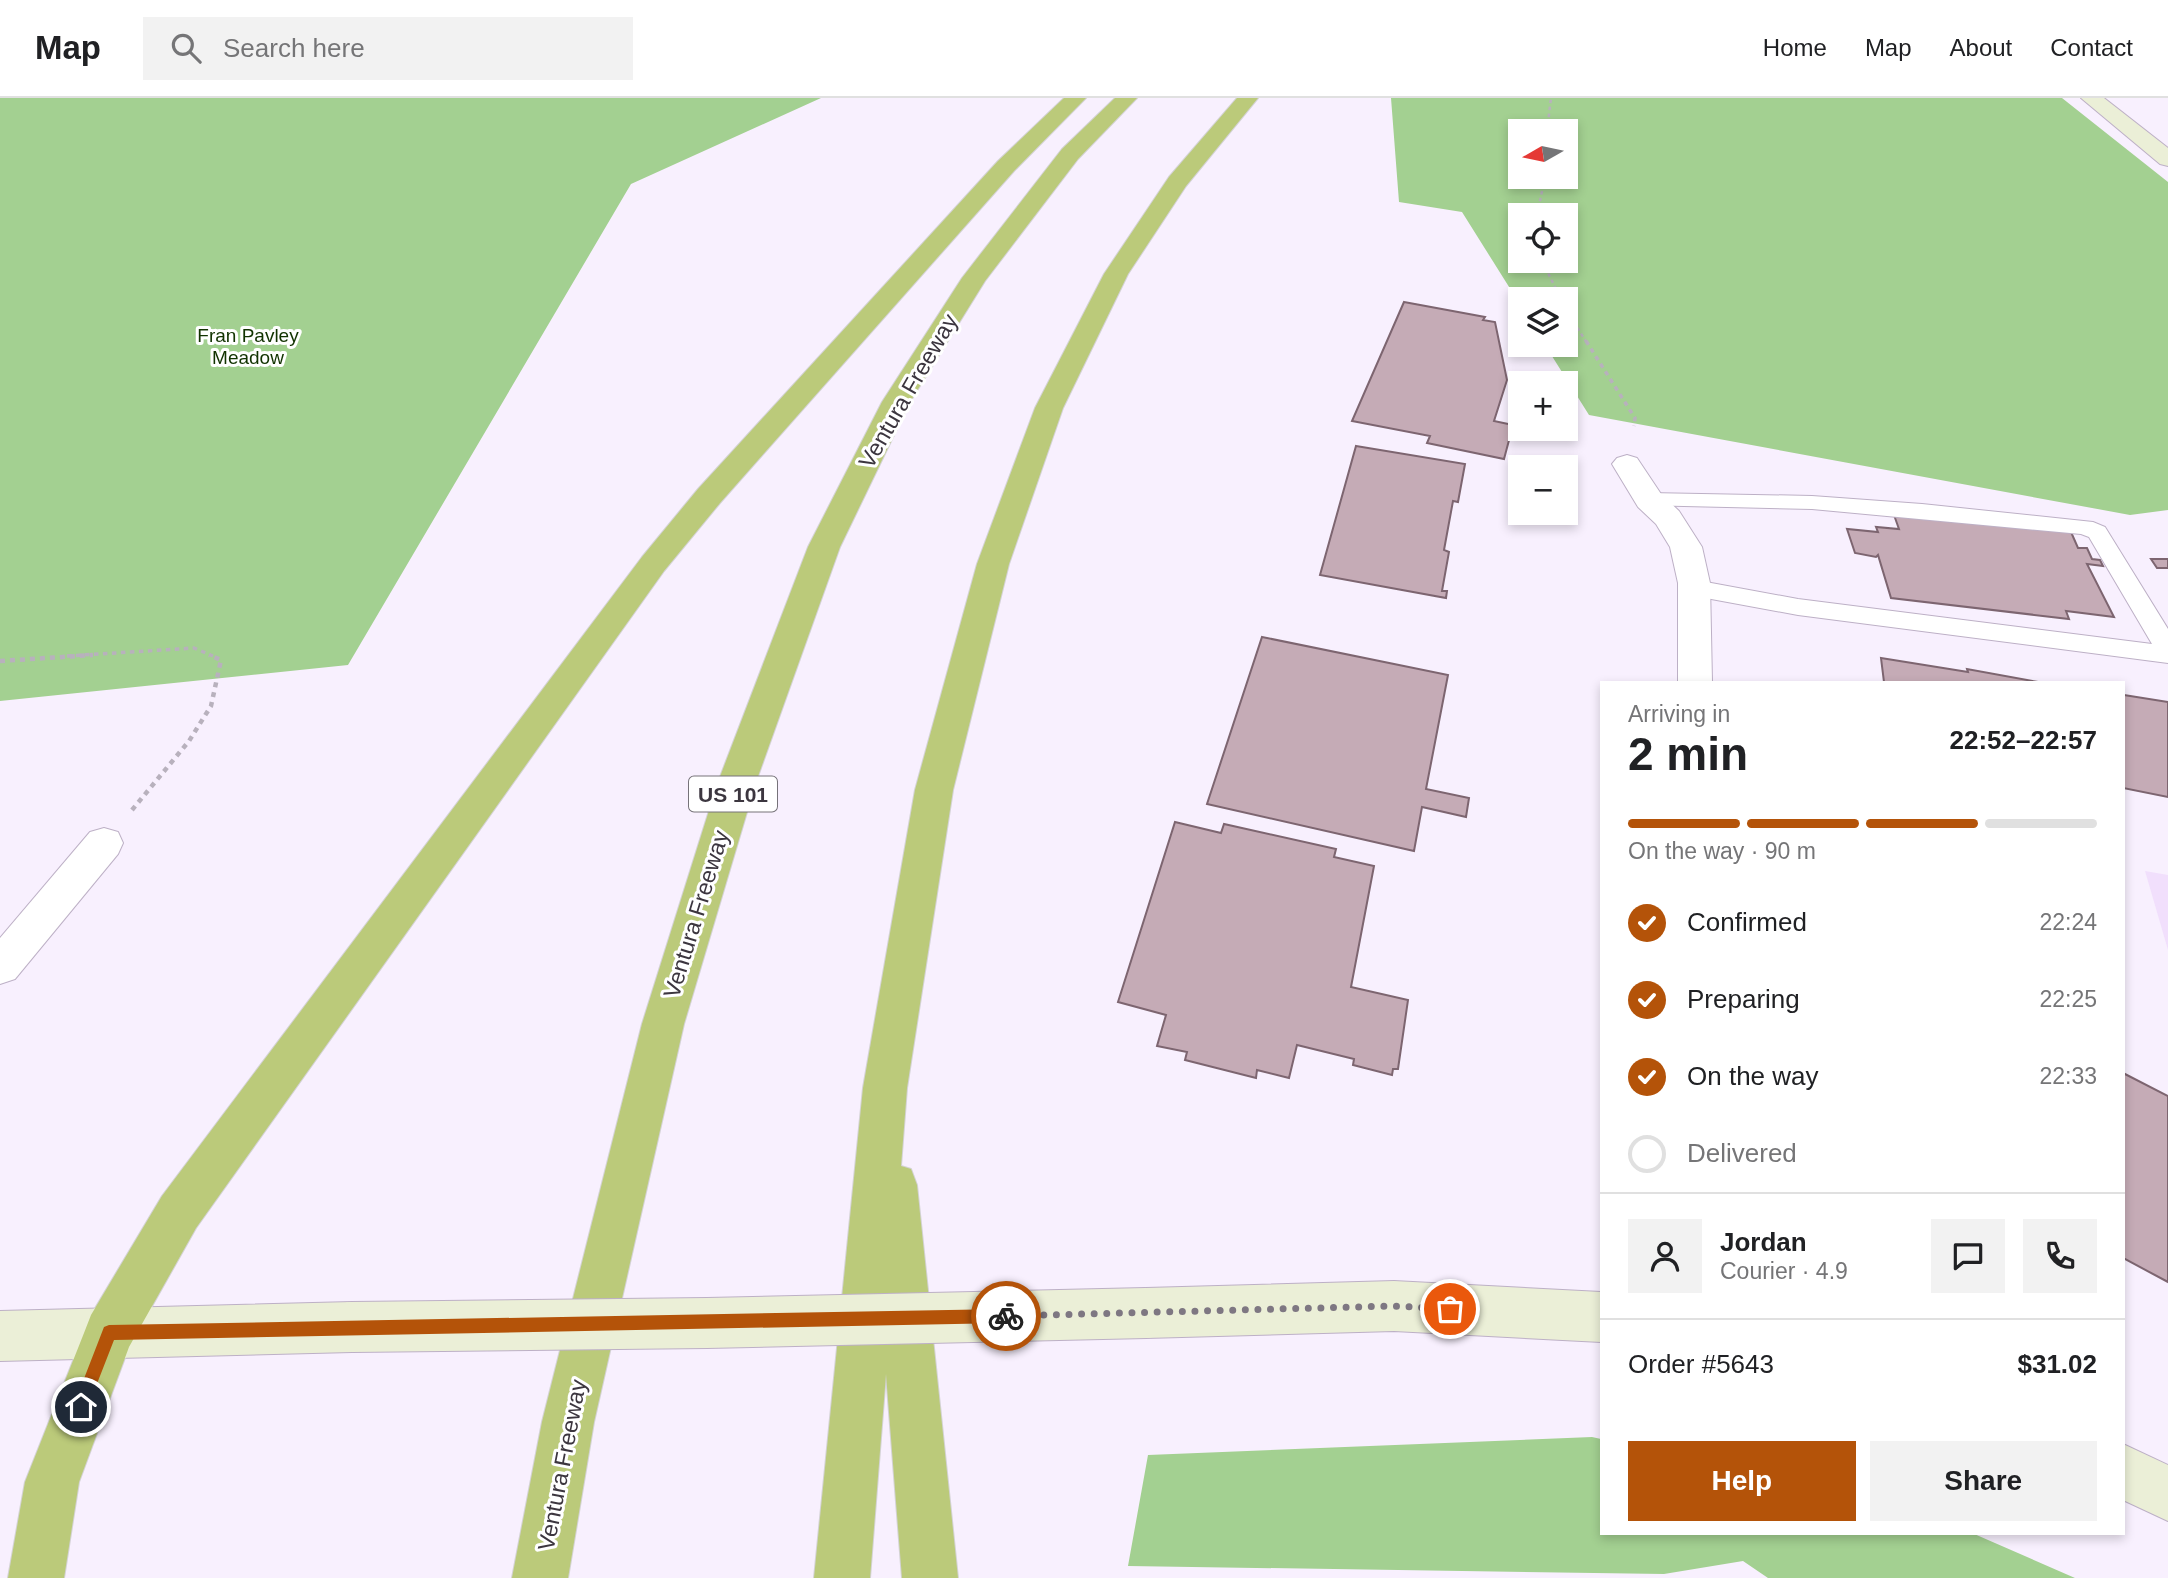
<!DOCTYPE html>
<html lang="en">
<head>
<meta charset="utf-8">
<style>
  :root { --surface:#fff; --page:#f2f2f2; --text:#202124; --muted:#757577; --line:#e0e0e0; --accent:#b45309 }
  body { margin:0; font-family:Helvetica,sans-serif; background:var(--page); color:var(--text); height:100vh; display:flex; flex-direction:column; font-size:26px; white-space:nowrap }
  * { box-sizing:border-box; margin:0 }
  p { font-size:23px; color:var(--muted) }
  .icon { flex:none; width:38px; height:38px; fill:none; stroke:currentColor; stroke-width:2; stroke-linecap:round; stroke-linejoin:round }
  .map { position:relative; flex:1; overflow:hidden }
  .details { position:absolute; left:1600px; top:583px; width:525px; height:854px; display:flex; flex-direction:column; background:var(--surface); border-radius:0px; box-shadow:0 4px 10px #0003 }
  .details>* { flex:none }
  .needle { width:46px; rotate:261deg }
  .controls { position:absolute; left:1508px; top:21px; display:grid; gap:14px }
  .controls a { display:grid; place-items:center; width:70px; height:70px; border-radius:0px; background:var(--surface); box-shadow:0 4px 10px #0003; font-size:35px }
  .pin { position:absolute; display:grid; place-items:center; width:60px; height:60px; color:#fff; margin:-30px; border:4px solid #fff; border-radius:50%; box-shadow:0 2px 7px #0007 }
  .courier { position:absolute; display:grid; place-items:center; width:70px; height:70px; margin:-35px; border:5px solid #b45309; border-radius:50%; background:#fff; color:#222; box-shadow:0 2px 9px #0007 }
  .headline em { font-style:normal; font-weight:700 }
  .headline div { display:flex; flex-direction:column-reverse }
  .headline { display:flex; align-items:center; justify-content:space-between; height:119px; padding:0 28px }
  h1 { font-size:46px; font-weight:700; line-height:52px }
  .bar { display:grid; grid-template-columns:repeat(4,1fr); gap:10px 7px; align-content:center; height:84px; padding:0 28px }
  .bar i { height:9px; border-radius:5px; background:var(--line) }
  .bar .active { background:var(--accent) }
  .bar p { grid-column:span 4 }
  .line { display:flex; align-items:center; gap:18px; padding:0 28px; border-top:2px solid var(--line) }
  .line div { flex:1 }
  .round { display:grid; place-items:center; flex:none; width:74px; height:74px; border-radius:0px; background:var(--page) }
  ol { padding:0 28px; list-style:none }
  li { display:flex; align-items:center; gap:21px; height:77px }
  li p { margin-inline-start:auto }
  li .icon { padding:7px; border-radius:50%; background:var(--accent); color:#fff; stroke-width:4 }
  li:last-child { color:var(--muted) }
  li i { width:38px; height:38px; border:4px solid var(--line); border-radius:50% }
  .cta { display:flex; gap:14px; margin-top:auto; padding:14px 28px }
  .cta a { flex:1; height:80px; border-radius:0px; background:var(--accent); color:#fff; font-size:28px; font-weight:700; line-height:80px; text-align:center }
  .cta a+a { background:var(--page); color:var(--text) }
  header { display:flex; align-items:center; gap:42px; box-sizing:border-box; height:98px; padding:0 35px; background:var(--surface); border-bottom:2px solid var(--line) }
  header strong { font-size:33px }
  nav { display:flex; gap:38px; margin-inline-start:auto; font-size:24px }
  .search { width:490px; height:63px; background:var(--page); display:flex; align-items:center; gap:18px; box-sizing:border-box; padding:0 24px; border-radius:0px; color:var(--muted); font-size:26px }
  .map>svg:first-child { display:block }
  .built { fill:#f1dffc }
  .green { fill:#a3d091; fill-rule:evenodd }
  .building { fill:#c5abb6; stroke:#7d6570; stroke-width:2 }
  .lines { fill:none; stroke-linecap:round; stroke-linejoin:round }
  .lane-casing { stroke:#bdb0c6; stroke-width:2 }
  .street-casing { stroke:#bdb0c6; stroke-width:2 }
  .secondary-casing { stroke:#bdb0c6; stroke-width:2 }
  .highway-casing { stroke:#d4d3d5; stroke-width:2 }
  .path-far2 { stroke:#b8b1bd; stroke-width:2.5; stroke-dasharray:3.5 3.5; stroke-linecap:butt }
  .path-far1 { stroke:#b8b1bd; stroke-width:3.5; stroke-dasharray:4.5 4.5; stroke-linecap:butt }
  .path { stroke:#b8b1bd; stroke-width:4.5; stroke-dasharray:5 5; stroke-linecap:butt }
  .lane { fill:#fff; fill-rule:evenodd }
  .street { fill:#fff; fill-rule:evenodd }
  .secondary { fill:#ebefd7; fill-rule:evenodd }
  .highway { fill:#bbca7a; fill-rule:evenodd }
  .secondary-bridge-casing { stroke:#bdb0c6; stroke-width:52; stroke-linecap:butt }
  .secondary-bridge { stroke:#ebefd7; stroke-width:50 }
  .route { fill:#b45309 }
  .done { stroke:#7e7782; stroke-width:7; stroke-dasharray:0 12.6 }
  .labels { text-anchor:middle; dominant-baseline:central; stroke-width:6; stroke-linejoin:round; paint-order:stroke }
  .far-park-label { font-size:19px; fill:#130; stroke:#fff }
  .shield { fill:#fff; stroke:#767279; stroke-width:2 }
  .shield-label { font-size:21px; font-weight:bold; fill:#3c363f }
  .street-label { font-size:23px; fill:#3c363f; stroke:#fff }
</style>
</head>
<body>
<header>
<strong>Map</strong>
<div class="search"><svg class="icon" aria-label="search" viewBox="0 0 24 24"><circle cx="10" cy="10" r="6"/><path d="M15 15l6 6"/></svg>Search here</div>
<nav><a>Home</a><a>Map</a><a>About</a><a>Contact</a></nav>
</header>
<div class="map">
<svg width="2168" height="1480" viewBox="0 0 2168 1480">
  <rect width="100%" height="100%" fill="#f8f0fe"/>
  <!-- built -->
  <polygon class="built" points="2145,773 2168,777 2168,852"/>
  <!-- green -->
  <g class="green">
    <polygon points="0,0 821,0 631,86 348,567 0,603"/>
    <path d="M 1391,0 L 2062,0 L 2168,84 L 2168,412 L 2130,417 L 1589,317 L 1545,247 L 1566,247 L 1566,201 L 1521,201 L 1521,208 L 1462,114 L 1399,104 ZM 1521,33 L 1566,33 L 1566,79 L 1521,79 ZM 1521,117 L 1566,117 L 1566,163 L 1521,163 Z"/>
    <polygon points="1592,1339 1601,1341 1601,1435 1972,1435 2075,1480 1768,1480 1743,1463 1664,1476 1128,1468 1148,1357"/>
  </g>
  <!-- building -->
  <g class="building">
    <polygon points="1404,204 1485,219 1483,222 1495,224 1507,282 1494,323 1513,327 1504,361 1427,345 1430,338 1352,323"/>
    <polygon points="1356,348 1465,366 1458,404 1453,403 1444,452 1449,454 1442,493 1447,493 1446,500 1320,477"/>
    <polygon points="1894,417 2071,434 2078,450 2087,450 2092,461 2100,462 2103,468 2087,466 2114,519 2066,513 2069,521 1891,500 1878,457 1876,459 1855,455 1847,431 1878,434 1876,429 1899,431"/>
    <polygon points="2151,461 2168,461 2168,470 2157,470"/>
    <polygon points="1262,539 1448,577 1426,691 1469,700 1466,719 1422,709 1414,753 1207,706"/>
    <polygon points="1881,560 1968,574 1967,571 2038,584 1884,584"/>
    <polygon points="2124,597 2168,604 2168,699 2123,690"/>
    <polygon points="1175,724 1221,735 1224,726 1336,751 1334,759 1374,768 1351,889 1408,902 1398,971 1393,971 1392,977 1353,967 1354,961 1297,947 1289,980 1257,972 1256,980 1185,962 1187,954 1157,948 1166,917 1118,904"/>
    <polygon points="2123,975 2168,998 2168,1184 2123,1160"/>
  </g>
  <g class="lines">
    <!-- lane casing -->
    <g class="lane-casing">
      <polygon id="lane" points="1649,395 1812,398 1922,406 2093,424 2105,429 2168,531 2168,565 1798,517 1695,498 1687,495 1683,490 1687,485 1695,482 1798,501 2152,546 2089,439 2081,436 1812,411 1641,407 1638,402 1641,397"/>
    </g>
    <!-- street casing -->
    <g class="street-casing">
      <g id="street">
        <polygon points="1627,357 1637,360 1661,396 1679,413 1702,449 1710,485 1712,584 1678,584 1678,485 1670,449 1656,426 1638,409 1612,366 1617,360"/>
        <polygon points="104,730 118,734 123,745 118,756 15,881 0,886 0,840 90,734"/>
      </g>
    </g>
    <!-- secondary casing -->
    <g class="secondary-casing">
      <g id="secondary">
        <polygon points="2081,0 2104,0 2168,50 2168,68 2160,66"/>
        <polygon points="1394,1183 1601,1194 1601,1244 1394,1233 1146,1240 1128,1233 1121,1215 1128,1197 1146,1190"/>
        <polygon points="352,1204 370,1211 377,1229 370,1247 352,1254 0,1263 0,1213"/>
        <polygon points="2123,1346 2168,1367 2168,1423 2123,1402"/>
      </g>
    </g>
    <!-- highway casing -->
    <g class="highway-casing">
      <g id="highway">
        <polygon points="1064,0 1086,0 1014,73 720,405 664,473 196,1130 129,1249 79,1384 64,1480 8,1480 25,1384 84,1235 91,1217 162,1098 642,459 698,391 998,63"/>
        <polygon points="1115,0 1137,0 1078,61 985,183 910,304 840,449 756,684 684,926 594,1324 568,1480 512,1480 542,1324 642,926 718,684 808,449 882,304 962,180 1062,51"/>
        <polygon points="1237,0 1258,0 1186,88 1128,176 1063,310 1009,466 953,692 907,990 901,1068 911,1071 917,1087 958,1480 902,1480 886,1276 870,1480 814,1480 863,990 915,692 977,466 1035,310 1104,176 1169,79"/>
      </g>
    </g>
    <!-- path-far2 -->
    <g class="path-far2">
      <polyline points="1547,33 1551,0"/>
      <polyline points="1537,117 1545,79"/>
      <polyline points="1542,163 1561,201"/>
      <polyline points="1566,212 1587,245"/>
    </g>
    <!-- path-far1 -->
    <g class="path-far1">
      <polyline points="1586,243 1635,320 1634,328"/>
      <polyline points="67,558 194,550 213,558"/>
    </g>
    <!-- path -->
    <g class="path">
      <polyline points="0,563 93,557"/>
      <polyline points="132,712 189,643 211,608 221,562 209,557"/>
    </g>
    <!-- lane -->
    <use href="#lane" class="lane"/>
    <!-- street -->
    <use href="#street" class="street"/>
    <!-- secondary -->
    <use href="#secondary" class="secondary"/>
    <!-- highway -->
    <use href="#highway" class="highway"/>
    <!-- secondary-bridge casing -->
    <g class="secondary-bridge-casing">
      <polyline id="secondary-bridge" points="352,1229 707,1225 1146,1215"/>
    </g>
    <!-- secondary-bridge -->
    <use href="#secondary-bridge" class="secondary-bridge"/>
  </g>
  <!-- route -->
  <polygon class="route" points="1006,1211 1011,1213 1013,1218 1011,1223 1006,1225 114,1242 86,1314 81,1317 75,1314 73,1309 104,1229 109,1227"/>
  <g class="lines">
    <!-- done -->
    <polyline class="done" points="1006,1218 1394,1208 1450,1211"/>
  </g>
  <g class="labels">
    <!-- far-park labels -->
    <g class="far-park-label">
      <text x="248" y="237">Fran Pavley<tspan x="248" dy="22">Meadow</tspan></text>
    </g>
    <!-- shield labels -->
    <rect class="shield" x="689" y="678.5" width="88" height="35" rx="5"/>
    <g class="shield-label">
      <text x="733" y="696">US 101</text>
    </g>
    <!-- street labels -->
    <g class="street-label">
      <text transform="translate(908 293) rotate(-60)">Ventura Freeway</text>
      <text transform="translate(696 816) rotate(-73)">Ventura Freeway</text>
      <text transform="translate(562 1367) rotate(-79)">Ventura Freeway</text>
    </g>
  </g>
</svg>
<div class="controls">
<a><svg class="needle" viewBox="-14 -14 28 28"><path d="M0-13l5 13h-10z" fill="#e53935"/><path d="M0 13l5-13h-10z" fill="#757577"/></svg></a>
<a><svg class="icon" aria-label="locate" viewBox="0 0 24 24"><circle cx="12" cy="12" r="6"/><path d="M12 2v4M12 18v4M2 12h4M18 12h4"/></svg></a>
<a><svg class="icon" aria-label="layers" viewBox="0 0 24 24"><path d="M12 4l9 5-9 5-9-5zM3 14l9 5 9-5"/></svg></a>
<a>+</a>
<a>−</a>
</div>
<div class="pin" style="left:1450px;top:1211px;background:#ea580c"><svg class="icon" aria-label="bag" viewBox="0 0 24 24"><path d="M5 8h14l-1 12H6zM9 8a3 3 0 0 1 6 0"/></svg></div>
<div class="pin" style="left:81px;top:1309px;background:#1f2937"><svg class="icon" aria-label="home" viewBox="0 0 24 24"><path d="M3 11l9-7 9 7M6 9v11h12V9"/></svg></div>
<div class="courier" style="left:1006px;top:1218px"><svg class="icon" aria-label="bike" viewBox="0 0 24 24"><circle cx="6" cy="16" r="4"/><circle cx="18" cy="16" r="4"/><path d="M6 16l4-8h5l3 8M10 8l3 8H6M13 5h3"/></svg></div>
<section class="details">
<div class="headline"><div><h1>2 min</h1><p>Arriving in</p></div><em>22:52–22:57</em></div>
<div class="bar"><i class="active"></i><i class="active"></i><i class="active"></i><i></i><p>On the way · 90 m</p></div>
<ol>
<li><svg class="icon" aria-label="check" viewBox="0 0 24 24"><path d="M5 12l5 5 9-10"/></svg>Confirmed<p>22:24</p></li>
<li><svg class="icon" aria-label="check" viewBox="0 0 24 24"><path d="M5 12l5 5 9-10"/></svg>Preparing<p>22:25</p></li>
<li><svg class="icon" aria-label="check" viewBox="0 0 24 24"><path d="M5 12l5 5 9-10"/></svg>On the way<p>22:33</p></li>
<li><i></i>Delivered</li>
</ol>
<div class="line" style="height:126px"><a class="round"><svg class="icon" aria-label="person" viewBox="0 0 24 24"><circle cx="12" cy="8" r="4"/><path d="M4 21q1-7 8-7t8 7"/></svg></a><div><b>Jordan</b><p>Courier · 4.9</p></div><a class="round"><svg class="icon" aria-label="chat" viewBox="0 0 24 24"><path d="M4 5h16v11H9l-5 4z"/></svg></a><a class="round"><svg class="icon" aria-label="phone" viewBox="0 0 24 24"><path d="M5 4h4l2 5-3 2q2 4 5 5l2-3 5 2v4C11 20 4 13 5 4z"/></svg></a></div>
<div class="line" style="height:91px"><div>Order #5643</div><b>$31.02</b></div>
<div class="cta"><a>Help</a><a>Share</a></div>
</section>
</div>
</body>
</html>
